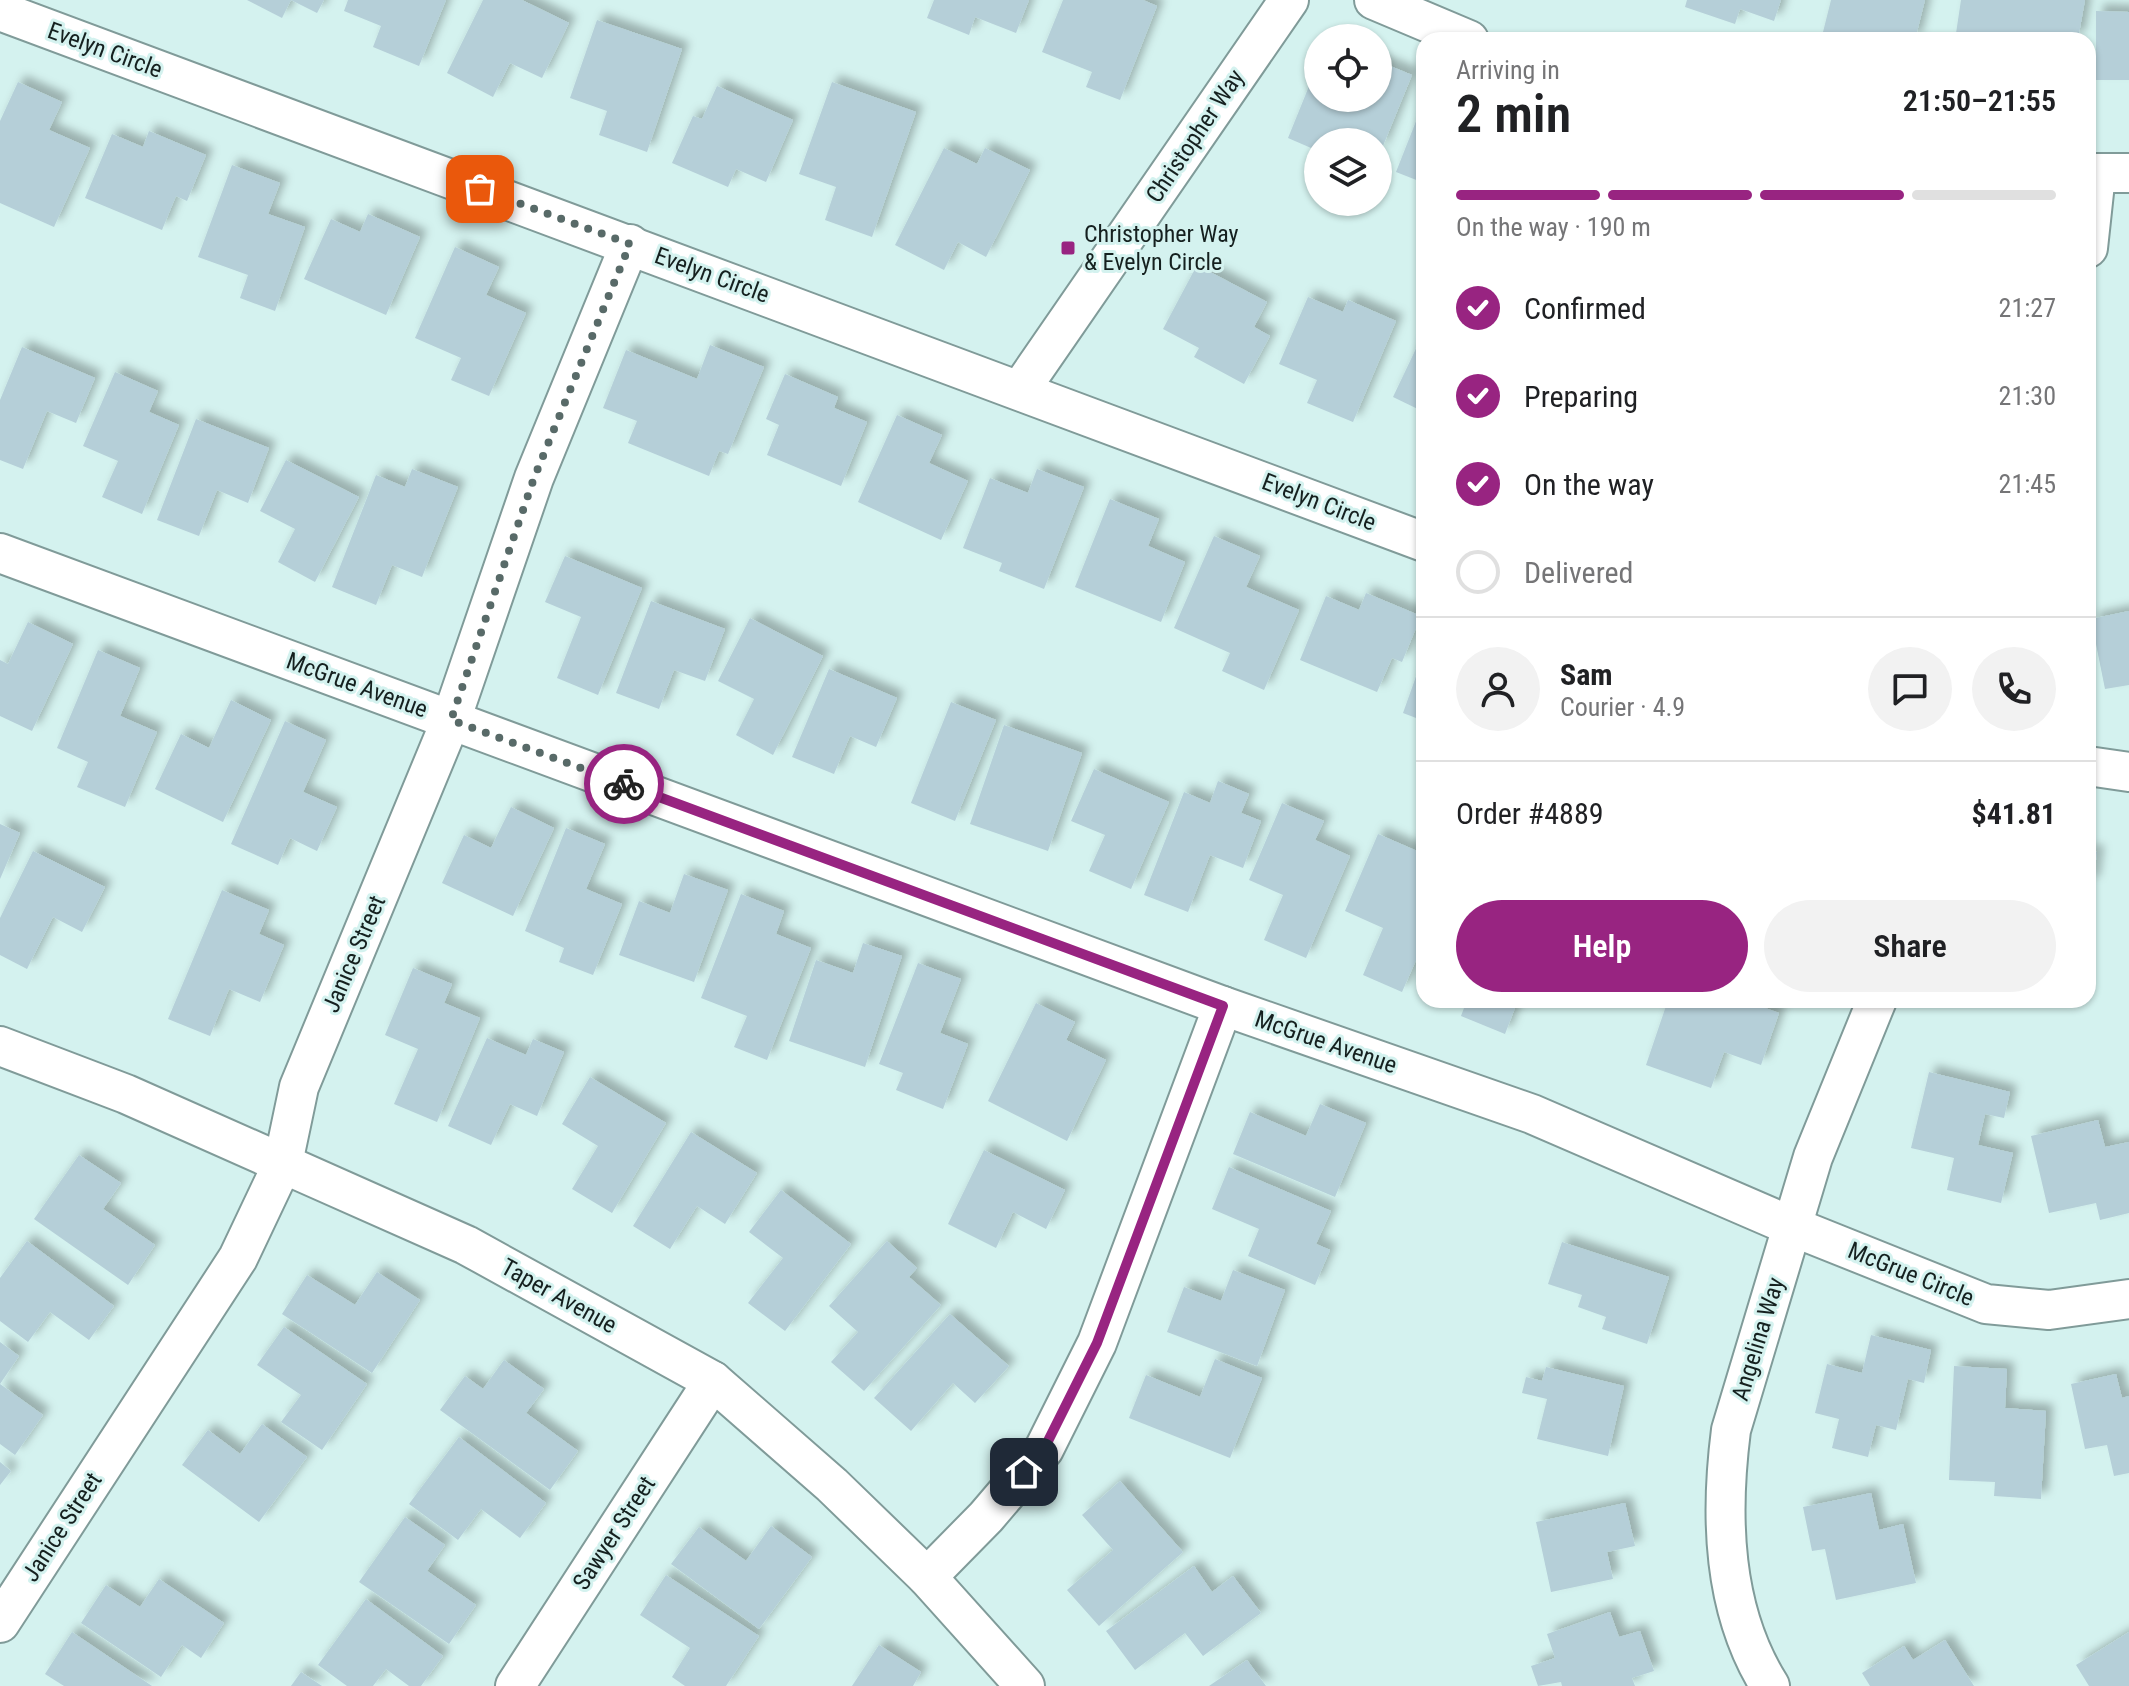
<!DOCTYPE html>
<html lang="en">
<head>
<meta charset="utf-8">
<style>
  :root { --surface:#fff; --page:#f2f2f2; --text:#202124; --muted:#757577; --line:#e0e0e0; --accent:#982481 }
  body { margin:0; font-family:"Roboto Condensed",sans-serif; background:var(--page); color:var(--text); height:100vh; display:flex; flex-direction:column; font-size:30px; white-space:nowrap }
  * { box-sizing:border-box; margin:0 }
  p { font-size:26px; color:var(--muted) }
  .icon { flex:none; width:44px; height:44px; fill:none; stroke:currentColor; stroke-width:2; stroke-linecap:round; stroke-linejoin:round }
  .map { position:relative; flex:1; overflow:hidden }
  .side { position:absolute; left:1416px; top:32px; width:680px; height:976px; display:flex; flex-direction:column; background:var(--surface); border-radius:24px; box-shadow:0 2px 6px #0004 }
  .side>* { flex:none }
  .tools { position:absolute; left:1304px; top:24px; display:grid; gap:16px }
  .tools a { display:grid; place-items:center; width:88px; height:88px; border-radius:50%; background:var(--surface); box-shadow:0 2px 6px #0004; font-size:40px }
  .pin { position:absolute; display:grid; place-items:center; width:68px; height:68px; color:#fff; margin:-34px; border-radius:16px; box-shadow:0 4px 12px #0006 }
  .courier { position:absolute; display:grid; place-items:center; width:80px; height:80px; margin:-40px; border:6px solid #982481; border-radius:50%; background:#fff; color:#222; box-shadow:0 2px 10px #0007 }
  .overview em { font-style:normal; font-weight:600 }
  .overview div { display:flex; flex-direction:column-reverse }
  .overview { display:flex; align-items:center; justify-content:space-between; height:136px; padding:0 40px }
  h1 { font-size:52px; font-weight:600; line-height:60px }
  .bar { display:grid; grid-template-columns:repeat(4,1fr); gap:12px 8px; align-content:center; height:96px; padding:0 40px }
  .bar i { height:10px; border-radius:6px; background:var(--line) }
  .bar .on { background:var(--accent) }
  .bar p { grid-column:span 4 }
  .line { display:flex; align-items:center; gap:20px; padding:0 40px; border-top:2px solid var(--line) }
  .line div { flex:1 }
  .round { display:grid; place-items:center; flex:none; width:84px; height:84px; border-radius:42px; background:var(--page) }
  ol { padding:0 40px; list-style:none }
  li { display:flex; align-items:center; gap:24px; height:88px }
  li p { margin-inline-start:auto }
  li .icon { padding:8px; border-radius:50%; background:var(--accent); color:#fff; stroke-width:4 }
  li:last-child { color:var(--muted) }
  li i { width:44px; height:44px; border:4px solid var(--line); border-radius:50% }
  .cta { display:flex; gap:16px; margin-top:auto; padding:16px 40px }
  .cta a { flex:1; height:92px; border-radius:48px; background:var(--accent); color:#fff; font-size:32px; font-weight:600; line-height:92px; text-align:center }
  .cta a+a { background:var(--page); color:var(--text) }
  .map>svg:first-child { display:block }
  .building { fill:#b5cfd8; filter:url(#shadow) }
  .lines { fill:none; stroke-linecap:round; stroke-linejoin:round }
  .minor-casing { stroke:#809b99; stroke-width:42 }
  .minor { stroke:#fff; stroke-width:38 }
  .done { stroke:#586a68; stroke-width:8; stroke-dasharray:0 14.4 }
  .route { stroke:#982481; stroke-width:10 }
  .poi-dot { fill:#982481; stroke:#d4f2ef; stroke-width:3 }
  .labels { text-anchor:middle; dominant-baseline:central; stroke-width:6; stroke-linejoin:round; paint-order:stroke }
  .street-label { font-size:24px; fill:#15201f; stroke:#d4f2ef }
  .poi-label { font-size:24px; fill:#15201f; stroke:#d4f2ef; text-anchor:start }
</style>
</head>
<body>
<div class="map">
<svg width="2129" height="1686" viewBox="0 0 2129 1686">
  <defs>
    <filter id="shadow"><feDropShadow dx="7" dy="-7" stdDeviation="4" flood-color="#0004"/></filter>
  </defs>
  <rect width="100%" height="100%" fill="#d4f2ef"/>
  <!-- building -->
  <g class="building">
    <polygon points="247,0 291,0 282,18"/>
    <polygon points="291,0 324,0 317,13"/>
    <polygon points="348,0 446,0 419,66 373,47 381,26 344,11"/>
    <polygon points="483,0 522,0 569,23 542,78 510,63 493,97 447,73"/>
    <polygon points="934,0 1029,0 1016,33 975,17 969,35 927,18"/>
    <polygon points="1063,0 1143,0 1157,6 1120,100 1086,87 1092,72 1042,52"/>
    <polygon points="1687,0 1781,0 1774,21 1740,9 1735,24 1685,7"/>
    <polygon points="1831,0 1925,0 1915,40 1876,32 1874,40 1821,40"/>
    <polygon points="1961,0 2085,0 2078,39 2047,34 2046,40 1955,40"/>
    <polygon points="2096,11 2129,12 2129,80 2096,80"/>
    <polygon points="597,20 682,49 647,152 599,135 607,111 570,98"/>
    <polygon points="1378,61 1412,75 1378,158 1378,142 1318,142 1318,151 1288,138 1318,64 1318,98 1378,98"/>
    <polygon points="18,82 62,102 49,130 90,148 54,227 0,203 0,121"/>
    <polygon points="832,82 916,112 872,237 825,220 836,187 799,174"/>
    <polygon points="717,86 793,120 766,182 736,169 728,187 672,163 693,116 702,119"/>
    <polygon points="1424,101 1424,183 1396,172"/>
    <polygon points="149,131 206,155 187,201 176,196 162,230 85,198 112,134 143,147"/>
    <polygon points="944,148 977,164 985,148 1030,170 986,257 958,242 944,270 895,245"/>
    <polygon points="232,165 280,183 268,214 305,227 275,311 240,298 248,275 198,257"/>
    <polygon points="368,214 420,237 386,315 304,279 331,219 360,232"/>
    <polygon points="455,247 499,267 486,295 526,313 489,396 451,380 461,358 415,338"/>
    <polygon points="1197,265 1267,302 1254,327 1270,336 1244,384 1194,357 1199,348 1163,329"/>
    <polygon points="1308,297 1343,312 1348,300 1396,321 1353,422 1307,403 1317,380 1279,364"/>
    <polygon points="1422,336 1424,337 1424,412 1393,397"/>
    <polygon points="710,345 764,367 728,454 719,451 709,476 628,443 637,421 603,408 626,350 697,379"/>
    <polygon points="22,347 95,378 76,423 47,411 23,469 0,460 0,400"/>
    <polygon points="115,372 158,391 149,412 179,425 142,514 102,497 118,461 83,446"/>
    <polygon points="785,374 838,397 834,408 867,422 841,486 767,455 779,425 766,419"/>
    <polygon points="897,415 942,435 929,463 968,481 941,540 858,502"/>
    <polygon points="196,419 269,448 248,503 217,490 199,536 157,520"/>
    <polygon points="286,460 359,497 315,582 278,562 295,529 260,511"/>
    <polygon points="412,469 458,487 422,577 392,565 376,605 332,587 376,475 405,487"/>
    <polygon points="1037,469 1084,487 1044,589 999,571 1002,563 963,548 990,478 1028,493"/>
    <polygon points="1110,499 1159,519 1148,546 1185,562 1161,622 1075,587"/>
    <polygon points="1214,536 1260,556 1246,587 1299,610 1264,690 1222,671 1230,653 1174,628"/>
    <polygon points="565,556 642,588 598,695 557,678 581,617 545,602"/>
    <polygon points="1366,593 1421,616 1402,662 1392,658 1377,692 1300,660 1326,596 1359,610"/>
    <polygon points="651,601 725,629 705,681 674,670 659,709 616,693"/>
    <polygon points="2129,611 2129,685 2105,689 2091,619"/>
    <polygon points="750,618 823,656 773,755 736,735 754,699 718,681"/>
    <polygon points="28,622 73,644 32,731 0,716 0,660 8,664"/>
    <polygon points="98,650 140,668 120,716 157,732 125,807 77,787 88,762 57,748"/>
    <polygon points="1424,654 1424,721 1403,713"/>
    <polygon points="829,669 897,698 876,747 850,736 834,774 792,757"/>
    <polygon points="231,700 271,720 223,822 155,789 181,734 209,748"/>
    <polygon points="951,702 996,720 955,821 911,803"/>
    <polygon points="285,721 326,740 303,792 337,807 317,851 290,838 278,865 231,844"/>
    <polygon points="1004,725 1082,753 1048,851 970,824"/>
    <polygon points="1094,769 1169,802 1131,889 1089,871 1105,835 1071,821"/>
    <polygon points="1218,781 1249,794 1241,813 1261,821 1243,868 1210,855 1188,912 1144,895 1184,792 1210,803"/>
    <polygon points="1282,803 1324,821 1315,840 1350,856 1306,958 1264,940 1283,895 1249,880"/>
    <polygon points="511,807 554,828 513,916 442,883 464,835 491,848"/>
    <polygon points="0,824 20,833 0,879"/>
    <polygon points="566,828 605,844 586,889 622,904 593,975 559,962 564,948 525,931"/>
    <polygon points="1378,834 1424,854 1424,942 1402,992 1363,975 1383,928 1345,911"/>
    <polygon points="33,851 105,887 82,932 53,917 27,969 0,955 0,918"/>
    <polygon points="2088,851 2097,852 2093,884 2088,883"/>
    <polygon points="684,874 728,890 694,982 619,955 639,901 670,913"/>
    <polygon points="222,890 269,910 259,934 284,945 260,1002 229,989 210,1036 168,1019"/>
    <polygon points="741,894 784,911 776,934 811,948 767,1060 734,1047 747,1016 701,998"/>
    <polygon points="863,943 902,956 865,1067 789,1041 816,960 853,973"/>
    <polygon points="918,963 961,979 940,1033 968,1044 943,1109 896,1090 903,1073 879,1064"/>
    <polygon points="413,968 452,984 444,1003 480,1018 437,1122 394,1104 418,1049 385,1035"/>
    <polygon points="1467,1000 1518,1000 1505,1034 1461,1016"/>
    <polygon points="1668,1000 1743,1000 1779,1013 1761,1065 1724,1052 1711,1088 1646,1065"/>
    <polygon points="1036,1003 1075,1022 1066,1040 1106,1060 1067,1141 988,1101"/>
    <polygon points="487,1038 526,1055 533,1039 564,1052 537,1116 510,1104 491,1145 448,1126"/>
    <polygon points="1929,1072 2010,1092 2004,1118 1985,1114 1978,1145 2013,1153 2001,1203 1947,1190 1954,1158 1911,1148"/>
    <polygon points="590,1077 666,1123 612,1213 572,1189 598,1146 562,1124"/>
    <polygon points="1320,1104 1366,1123 1335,1197 1233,1154 1250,1112 1306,1136"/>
    <polygon points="2098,1120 2105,1147 2129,1142 2129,1213 2100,1220 2096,1203 2049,1213 2031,1136"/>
    <polygon points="691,1132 757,1173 725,1224 697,1206 670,1249 633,1226"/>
    <polygon points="984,1150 1065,1190 1046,1229 1013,1212 996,1248 948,1224"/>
    <polygon points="79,1155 121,1183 103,1209 155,1245 128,1285 34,1219"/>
    <polygon points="1229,1167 1331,1211 1316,1244 1330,1250 1315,1285 1248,1256 1259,1229 1212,1209"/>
    <polygon points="781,1190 851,1244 785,1331 748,1303 783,1258 749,1232"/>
    <polygon points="27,1241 114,1306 89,1340 50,1312 28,1342 0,1321 0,1278"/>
    <polygon points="887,1241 917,1268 909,1277 941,1305 864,1391 831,1362 858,1332 829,1306"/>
    <polygon points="1562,1242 1669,1277 1647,1344 1602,1329 1606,1317 1578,1307 1582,1295 1548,1284"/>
    <polygon points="1233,1270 1285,1290 1257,1366 1167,1332 1184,1287 1221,1301"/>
    <polygon points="377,1272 420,1300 372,1373 282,1314 307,1275 355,1305"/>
    <polygon points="950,1314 1009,1366 975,1403 953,1383 911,1431 874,1398"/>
    <polygon points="284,1327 367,1384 322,1450 281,1422 301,1395 257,1365"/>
    <polygon points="1871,1335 1931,1350 1924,1383 1908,1379 1896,1430 1876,1425 1868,1457 1832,1448 1839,1419 1815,1413 1827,1364 1862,1373"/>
    <polygon points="0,1342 19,1356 0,1384"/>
    <polygon points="1215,1359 1262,1378 1230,1458 1129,1418 1146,1375 1200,1397"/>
    <polygon points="504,1360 544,1389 526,1413 578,1451 550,1490 440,1410 465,1376 483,1389"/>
    <polygon points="1954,1366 2007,1369 2005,1408 2046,1411 2041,1499 1994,1496 1995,1482 1949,1480"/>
    <polygon points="1546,1367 1624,1386 1608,1456 1537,1439 1547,1399 1522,1393 1526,1377 1542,1381"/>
    <polygon points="2116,1374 2122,1398 2129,1396 2129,1473 2114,1476 2107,1445 2085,1449 2071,1384"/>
    <polygon points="0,1384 43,1415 15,1455 0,1444"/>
    <polygon points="262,1424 307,1457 259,1522 182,1465 208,1430 240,1454"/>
    <polygon points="459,1437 546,1503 520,1538 481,1509 458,1540 409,1504"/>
    <polygon points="0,1462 11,1471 0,1485"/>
    <polygon points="1120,1481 1183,1552 1099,1626 1067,1590 1113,1550 1082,1515"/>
    <polygon points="1871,1493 1879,1530 1903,1524 1916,1583 1836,1600 1825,1549 1812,1551 1803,1507"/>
    <polygon points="1625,1503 1635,1546 1607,1552 1613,1579 1551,1592 1536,1522"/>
    <polygon points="405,1517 445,1545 427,1571 476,1605 449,1644 359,1582"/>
    <polygon points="771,1526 812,1557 759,1629 671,1564 699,1527 746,1561"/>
    <polygon points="1194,1566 1212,1592 1233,1576 1261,1613 1203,1656 1185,1633 1135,1670 1106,1631"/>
    <polygon points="666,1575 759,1636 726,1686 685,1686 672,1677 690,1648 640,1615"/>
    <polygon points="159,1579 224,1623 201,1658 182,1645 161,1677 81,1623 106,1585 140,1607"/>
    <polygon points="366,1599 443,1656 421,1686 409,1686 386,1669 373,1686 347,1686 318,1665"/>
    <polygon points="1610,1612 1619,1637 1640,1631 1654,1671 1632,1678 1635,1686 1562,1686 1561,1682 1538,1686 1531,1666 1555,1658 1547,1634"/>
    <polygon points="72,1632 152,1686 64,1686 45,1674"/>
    <polygon points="2129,1632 2129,1686 2089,1686 2076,1665"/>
    <polygon points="1945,1640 1974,1686 1870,1686 1862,1673 1904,1646 1913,1660"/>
    <polygon points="879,1645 921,1672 913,1686 852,1686"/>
    <polygon points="1247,1660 1266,1686 1209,1686"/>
    <polygon points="301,1672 322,1686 291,1686"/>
  </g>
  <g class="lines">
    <!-- minor casing -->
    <g class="minor-casing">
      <g id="minor">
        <polyline points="1374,0 1469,40"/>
        <polyline points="0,11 1424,542"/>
        <polyline points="2088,173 2129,173"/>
        <polyline points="2088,248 2096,174"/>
        <polyline points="1020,390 1289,0"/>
        <polyline points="0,553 1223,1006 1532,1114 1791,1226 1986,1304 2049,1310 2129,1299"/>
        <polyline points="2088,766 2129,772"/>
        <polyline points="0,1046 126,1094 466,1245 713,1381 832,1485 927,1577 1025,1686"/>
        <polyline points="927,1577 986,1517 1044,1449 1097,1343 1223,1006"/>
        <polyline points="0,1623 238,1258 283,1163 299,1087 451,720 534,478 630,244"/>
        <polyline points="515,1686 713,1381"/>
        <path d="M 1770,1686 C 1722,1610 1720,1516 1731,1430 L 1813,1157 L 1877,1000"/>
      </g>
    </g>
    <!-- minor -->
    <use href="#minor" class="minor"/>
  </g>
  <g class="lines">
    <!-- done -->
    <polyline class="done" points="480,189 630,244 534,478 451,720 624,784"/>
    <!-- route -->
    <polyline class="route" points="624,784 1223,1006 1097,1343 1044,1449 1024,1472"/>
  </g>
  <!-- markers -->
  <rect class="poi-dot" x="1060" y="240" width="16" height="16" rx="4"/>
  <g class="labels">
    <!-- street labels -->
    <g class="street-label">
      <text transform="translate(105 50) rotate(20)">Evelyn Circle</text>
      <text transform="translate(1195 136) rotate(-56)">Christopher Way</text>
      <text transform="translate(712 275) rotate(20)">Evelyn Circle</text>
      <text transform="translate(1319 502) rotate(21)">Evelyn Circle</text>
      <text transform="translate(357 685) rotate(20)">McGrue Avenue</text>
      <text transform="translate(354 954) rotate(-67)">Janice Street</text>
      <text transform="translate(1326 1042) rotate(19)">McGrue Avenue</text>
      <text transform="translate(1911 1274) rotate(22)">McGrue Circle</text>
      <text transform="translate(559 1296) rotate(29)">Taper Avenue</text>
      <text transform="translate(1758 1339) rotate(-73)">Angelina Way</text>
      <text transform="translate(62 1527) rotate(-57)">Janice Street</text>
      <text transform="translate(614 1533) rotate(-57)">Sawyer Street</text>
    </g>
    <!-- poi labels -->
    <g class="poi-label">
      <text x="1084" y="234">Christopher Way<tspan x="1084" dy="28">&amp; Evelyn Circle</tspan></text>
    </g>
  </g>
</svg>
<div class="tools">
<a><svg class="icon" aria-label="locate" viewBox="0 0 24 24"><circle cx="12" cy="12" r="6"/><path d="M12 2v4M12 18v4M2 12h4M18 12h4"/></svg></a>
<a><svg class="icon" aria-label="layers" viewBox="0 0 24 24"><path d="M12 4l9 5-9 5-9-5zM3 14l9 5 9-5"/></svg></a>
</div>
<div class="pin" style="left:480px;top:189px;background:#ea580c"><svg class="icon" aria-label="bag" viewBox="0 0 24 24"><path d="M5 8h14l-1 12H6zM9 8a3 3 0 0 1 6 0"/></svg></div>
<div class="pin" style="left:1024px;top:1472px;background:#1f2937"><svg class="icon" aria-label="home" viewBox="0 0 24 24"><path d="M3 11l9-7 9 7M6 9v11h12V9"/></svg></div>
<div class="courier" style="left:624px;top:784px"><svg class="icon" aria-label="bike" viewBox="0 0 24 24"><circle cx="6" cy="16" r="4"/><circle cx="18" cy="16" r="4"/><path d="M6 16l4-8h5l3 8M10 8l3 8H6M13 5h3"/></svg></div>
<section class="side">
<div class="overview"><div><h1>2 min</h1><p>Arriving in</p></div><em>21:50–21:55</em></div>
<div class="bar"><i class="on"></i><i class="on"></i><i class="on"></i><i></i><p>On the way · 190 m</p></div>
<ol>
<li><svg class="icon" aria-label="check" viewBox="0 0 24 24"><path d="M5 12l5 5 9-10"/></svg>Confirmed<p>21:27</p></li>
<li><svg class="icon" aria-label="check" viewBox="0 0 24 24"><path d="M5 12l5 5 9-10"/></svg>Preparing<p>21:30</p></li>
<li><svg class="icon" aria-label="check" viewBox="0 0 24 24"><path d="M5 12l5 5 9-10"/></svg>On the way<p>21:45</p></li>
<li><i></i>Delivered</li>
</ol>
<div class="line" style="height:144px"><a class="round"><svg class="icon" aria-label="person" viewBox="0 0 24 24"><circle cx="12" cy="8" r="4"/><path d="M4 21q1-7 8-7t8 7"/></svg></a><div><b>Sam</b><p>Courier · 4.9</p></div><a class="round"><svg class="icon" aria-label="chat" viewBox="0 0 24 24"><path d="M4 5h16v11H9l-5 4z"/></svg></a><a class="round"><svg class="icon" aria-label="phone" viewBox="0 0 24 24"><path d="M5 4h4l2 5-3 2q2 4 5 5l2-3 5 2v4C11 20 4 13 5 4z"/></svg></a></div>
<div class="line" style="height:104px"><div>Order #4889</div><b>$41.81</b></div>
<div class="cta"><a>Help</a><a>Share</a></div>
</section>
</div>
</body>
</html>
